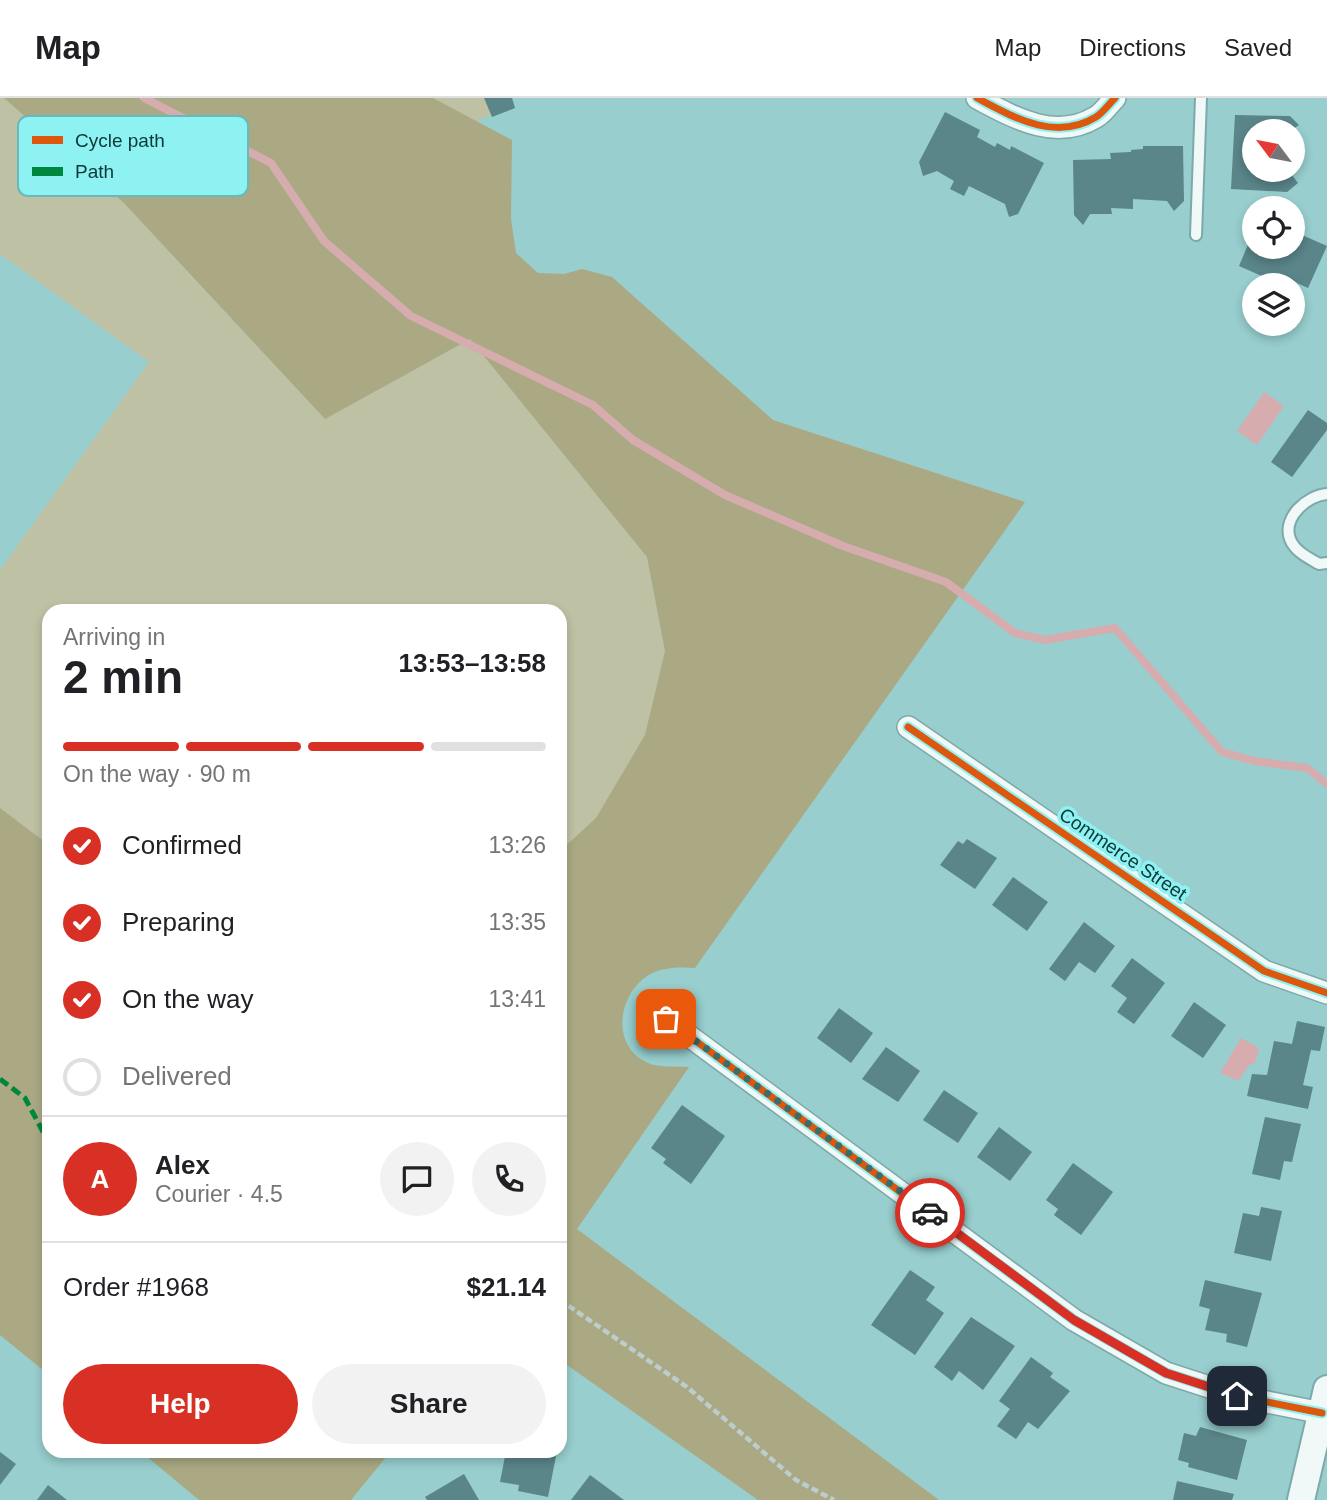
<!DOCTYPE html>
<html lang="en">
<head>
<meta charset="utf-8">
<style>
  :root { --surface:#fff; --page:#f2f2f2; --text:#202124; --muted:#757577; --line:#e0e0e0; --accent:#d93025 }
  body { margin:0; font-family:Arial,sans-serif; background:var(--page); color:var(--text); height:100vh; display:flex; flex-direction:column; font-size:26px; white-space:nowrap }
  * { box-sizing:border-box; margin:0 }
  p { font-size:23px; color:var(--muted) }
  .icon { flex:none; width:38px; height:38px; fill:none; stroke:currentColor; stroke-width:2; stroke-linecap:round; stroke-linejoin:round }
  .map { position:relative; flex:1; overflow:hidden }
  .panel { position:absolute; left:42px; top:506px; width:525px; height:854px; display:flex; flex-direction:column; background:var(--surface); border-radius:21px; box-shadow:0 4px 10px #0003 }
  .panel>* { flex:none }
  .needle { width:46px; rotate:302deg }
  .fabs { position:absolute; left:1242px; top:21px; display:grid; gap:14px }
  .fabs a { display:grid; place-items:center; width:63px; height:63px; border-radius:50%; background:var(--surface); box-shadow:0 4px 10px #0003; font-size:35px }
  .pin { position:absolute; display:grid; place-items:center; width:60px; height:60px; color:#fff; margin:-30px; border-radius:14px; box-shadow:0 4px 10px #0006 }
  .courier { position:absolute; display:grid; place-items:center; width:70px; height:70px; margin:-35px; border:5px solid #d93025; border-radius:50%; background:#fff; color:#222; box-shadow:0 2px 9px #0007 }
  .head em { font-style:normal; font-weight:800 }
  .head div { display:flex; flex-direction:column-reverse }
  .head { display:flex; align-items:center; justify-content:space-between; height:119px; padding:0 21px }
  h1 { font-size:46px; font-weight:800; line-height:52px }
  .bar { display:grid; grid-template-columns:repeat(4,1fr); gap:10px 7px; align-content:center; height:84px; padding:0 21px }
  .bar i { height:9px; border-radius:5px; background:var(--line) }
  .bar .selected { background:var(--accent) }
  .bar p { grid-column:span 4 }
  .line { display:flex; align-items:center; gap:18px; padding:0 21px; border-top:2px solid var(--line) }
  .line div { flex:1 }
  .round { display:grid; place-items:center; flex:none; width:74px; height:74px; border-radius:37px; background:var(--page) }
  ol { padding:0 21px; list-style:none }
  li { display:flex; align-items:center; gap:21px; height:77px }
  li p { margin-inline-start:auto }
  li .icon { padding:7px; border-radius:50%; background:var(--accent); color:#fff; stroke-width:4 }
  li:last-child { color:var(--muted) }
  li i { width:38px; height:38px; border:4px solid var(--line); border-radius:50% }
  .button { display:flex; gap:14px; margin-top:auto; padding:14px 21px }
  .button a { flex:1; height:80px; border-radius:42px; background:var(--accent); color:#fff; font-size:28px; font-weight:800; line-height:80px; text-align:center }
  .button a+a { background:var(--page); color:var(--text) }
  header { display:flex; align-items:center; gap:42px; box-sizing:border-box; height:98px; padding:0 35px; background:var(--surface); border-bottom:2px solid var(--line) }
  header strong { font-size:33px }
  nav { display:flex; gap:38px; margin-inline-start:auto; font-size:24px }
  .map>svg:first-child { display:block }
  .green { fill:#bec1a4 }
  .forest { fill:#aaa984 }
  .water { fill:#d6acaf }
  .lines { fill:none; stroke-linecap:round; stroke-linejoin:round }
  .stream { stroke:#d6acaf; stroke-width:8 }
  .building { fill:#5a8589 }
  .service-casing { stroke:#7da9a9; stroke-width:14 }
  .minor-casing { stroke:#7da9a9; stroke-width:24 }
  .tertiary-casing { stroke:#7da9a9; stroke-width:30 }
  .path { stroke:#bccdcd; stroke-width:4.5; stroke-dasharray:7 3.5; stroke-linecap:butt }
  .service { stroke:#f0f8f8; stroke-width:10 }
  .minor { stroke:#f0f8f8; stroke-width:21 }
  .tertiary { stroke:#f0f8f8; stroke-width:26 }
  .quiet { stroke:#00873e; stroke-width:5; stroke-dasharray:10 5; stroke-linecap:butt }
  .cycleway-casing { stroke:#8ff2f2; stroke-width:11 }
  .cycleway { stroke:#dd570e; stroke-width:7 }
  .done { stroke:#3c6c6c; stroke-width:7; stroke-dasharray:0 12.6 }
  .route { stroke:#d93025; stroke-width:9 }
  .labels { text-anchor:middle; dominant-baseline:central; stroke-width:7; stroke-linejoin:round; paint-order:stroke }
  .street-label { font-size:19px; fill:#0b3838; stroke:#8ff2f2 }
  .key { fill:#8ff2f2; stroke:#67baba; stroke-width:2 }
  .key-label { font-size:19px; fill:#0b3838 }
</style>
</head>
<body>
<header>
<strong>Map</strong>
<nav><a>Map</a><a>Directions</a><a>Saved</a></nav>
</header>
<div class="map">
<svg width="1327" height="1402" viewBox="0 0 1327 1402">
  <rect width="100%" height="100%" fill="#98cece"/>
  <!-- green -->
  <g class="green">
    <polygon points="0,0 4,0 124,105 325,321 470,241 647,459 665,553 646,637 596,720 560,753 560,513 49,513 49,747 0,710 0,472 149,264 0,156"/>
    <polygon points="401,0 509,0 504,12 463,28"/>
  </g>
  <!-- forest -->
  <g class="forest">
    <path d="M 4,0 L 433,0 L 512,42 L 511,121 L 516,155 L 538,175 L 564,176 L 582,171 L 612,179 L 773,322 L 1025,404 L 695,870 C 679,869 661,869 647,878 C 619,897 610,946 646,964 C 657,970 677,968 689,969 L 577,1131 L 939,1402 L 758,1402 L 560,1262 L 560,753 L 596,720 L 645,637 L 665,553 L 647,459 L 470,241 L 325,321 L 124,105 Z"/>
    <polygon points="0,710 49,747 49,1277 0,1237"/>
    <polygon points="140,1353 391,1353 351,1402 199,1402"/>
  </g>
  <!-- water -->
  <g class="water">
    <polygon points="1264,294 1284,308 1257,347 1237,333"/>
    <polygon points="1241,940 1259,950 1255,965 1249,967 1238,983 1220,975"/>
  </g>
  <g class="lines">
    <!-- stream -->
    <polyline class="stream" points="144,0 271,65 324,143 411,218 593,307 633,342 725,397 843,448 946,484 1015,535 1045,542 1115,530 1222,654 1254,663 1307,670 1327,686"/>
  </g>
  <!-- building -->
  <g class="building">
    <polygon points="484,0 512,0 515,10 492,19"/>
    <polygon points="945,14 980,32 977,39 995,49 997,45 1010,52 1011,48 1044,65 1018,116 1009,119 1005,106 969,88 964,98 950,91 954,83 937,73 923,78 919,64"/>
    <polygon points="1235,17 1290,18 1299,27 1290,33 1255,33 1255,72 1288,72 1298,85 1287,94 1231,91"/>
    <polygon points="1143,48 1183,48 1184,103 1174,113 1167,103 1133,101 1133,111 1111,110 1112,116 1090,116 1083,127 1074,117 1073,62 1111,61 1110,55 1131,54 1131,52 1143,51"/>
    <polygon points="1255,130 1255,149 1293,149 1293,133 1327,148 1308,190 1277,176 1273,183 1239,168"/>
    <polygon points="1308,312 1327,325 1327,332 1292,379 1271,364"/>
    <polygon points="967,741 997,760 975,791 940,767 958,743 963,746"/>
    <polygon points="1013,779 1048,804 1027,833 992,807"/>
    <polygon points="1084,824 1115,848 1095,875 1079,864 1065,883 1049,871"/>
    <polygon points="1132,860 1165,885 1134,926 1117,914 1127,900 1111,888"/>
    <polygon points="1194,904 1226,927 1203,960 1171,938"/>
    <polygon points="839,910 873,935 851,965 817,940"/>
    <polygon points="1297,923 1325,929 1320,953 1311,952 1303,987 1313,989 1308,1011 1247,998 1252,976 1267,977 1274,943 1292,946"/>
    <polygon points="886,949 920,973 898,1004 862,981"/>
    <polygon points="944,992 978,1015 958,1045 923,1022"/>
    <polygon points="682,1007 725,1038 691,1086 663,1065 666,1061 651,1050"/>
    <polygon points="1265,1019 1301,1026 1292,1064 1284,1063 1280,1082 1252,1076"/>
    <polygon points="999,1029 1032,1054 1010,1083 977,1059"/>
    <polygon points="1073,1065 1113,1094 1081,1137 1054,1117 1058,1111 1046,1102"/>
    <polygon points="1261,1109 1282,1113 1271,1163 1234,1155 1243,1115 1259,1118"/>
    <polygon points="910,1172 935,1189 926,1202 944,1215 915,1257 871,1227"/>
    <polygon points="1205,1182 1262,1195 1247,1249 1226,1244 1227,1236 1205,1232 1210,1211 1199,1208"/>
    <polygon points="971,1219 1015,1248 983,1292 959,1273 952,1283 934,1269"/>
    <polygon points="1031,1259 1053,1275 1050,1279 1070,1293 1038,1331 1028,1324 1016,1341 997,1328 1010,1311 999,1303"/>
    <polygon points="1200,1329 1247,1342 1237,1382 1188,1369 1189,1365 1178,1362 1184,1335 1196,1338"/>
    <polygon points="506,1353 557,1353 548,1399 518,1393 519,1387 500,1384"/>
    <polygon points="0,1354 16,1366 0,1387"/>
    <polygon points="464,1376 479,1402 427,1402 425,1399"/>
    <polygon points="590,1377 624,1402 571,1402"/>
    <polygon points="1177,1383 1234,1396 1232,1402 1173,1402"/>
    <polygon points="48,1387 67,1402 37,1402"/>
  </g>
  <g class="lines">
    <!-- service casing -->
    <g class="service-casing">
      <g id="service">
        <polyline points="1196,137 1201,0"/>
        <path d="M 1327,396 C 1308,397 1282,419 1290,441 C 1295,454 1309,460 1319,466 L 1327,465"/>
      </g>
    </g>
    <!-- minor casing -->
    <g class="minor-casing">
      <g id="minor">
        <path d="M 977,0 C 1013,19 1055,44 1096,19 C 1103,15 1109,6 1115,0"/>
        <polyline points="908,629 1264,873 1327,895"/>
        <polyline points="666,921 1074,1222 1166,1275 1237,1298 1322,1315"/>
      </g>
    </g>
    <!-- tertiary casing -->
    <g class="tertiary-casing">
      <polyline id="tertiary" points="1301,1402 1327,1291"/>
    </g>
    <!-- path -->
    <polyline class="path" points="560,1202 687,1289 796,1382 834,1402"/>
    <!-- service -->
    <use href="#service" class="service"/>
    <!-- minor -->
    <use href="#minor" class="minor"/>
    <!-- tertiary -->
    <use href="#tertiary" class="tertiary"/>
    <!-- quiet -->
    <polyline class="quiet" points="0,981 25,1000 49,1045"/>
    <!-- cycleway casing -->
    <g class="cycleway-casing">
      <g id="cycleway">
        <path d="M 977,0 C 1013,19 1055,44 1096,19 C 1103,15 1109,6 1115,0"/>
        <polyline points="908,629 1264,873 1327,895"/>
        <polyline points="666,921 1074,1222 1166,1275 1237,1298 1322,1315"/>
      </g>
    </g>
    <!-- cycleway -->
    <use href="#cycleway" class="cycleway"/>
  </g>
  <g class="lines">
    <!-- done -->
    <polyline class="done" points="666,921 930,1115"/>
    <!-- route -->
    <polyline class="route" points="930,1115 1074,1222 1166,1275 1237,1298"/>
  </g>
  <g class="labels">
    <!-- street labels -->
    <g class="street-label">
      <text transform="translate(1123 756) rotate(34)">Commerce Street</text>
    </g>
  </g>
  <!-- legend -->
  <rect x="18" y="18" width="230" height="80" rx="10" class="key"/>
  <rect x="32" y="38" width="31" height="8" fill="#dd570e"/>
  <rect x="32" y="69" width="31" height="9" fill="#00873e"/>
  <g class="key-label">
    <text x="75" y="49">Cycle path</text>
    <text x="75" y="80">Path</text>
  </g>
</svg>
<div class="fabs">
<a><svg class="needle" viewBox="-14 -14 28 28"><path d="M0-13l5 13h-10z" fill="#e53935"/><path d="M0 13l5-13h-10z" fill="#757577"/></svg></a>
<a><svg class="icon" aria-label="locate" viewBox="0 0 24 24"><circle cx="12" cy="12" r="6"/><path d="M12 2v4M12 18v4M2 12h4M18 12h4"/></svg></a>
<a><svg class="icon" aria-label="layers" viewBox="0 0 24 24"><path d="M12 4l9 5-9 5-9-5zM3 14l9 5 9-5"/></svg></a>
</div>
<div class="pin" style="left:666px;top:921px;background:#ea580c"><svg class="icon" aria-label="bag" viewBox="0 0 24 24"><path d="M5 8h14l-1 12H6zM9 8a3 3 0 0 1 6 0"/></svg></div>
<div class="pin" style="left:1237px;top:1298px;background:#1f2937"><svg class="icon" aria-label="home" viewBox="0 0 24 24"><path d="M3 11l9-7 9 7M6 9v11h12V9"/></svg></div>
<div class="courier" style="left:930px;top:1115px"><svg class="icon" aria-label="car" viewBox="0 0 24 24"><path d="M5 17H2v-5l4-1 3-4h7l3 4 3 1v5h-3M9 17h6M6 11h13"/><circle cx="7" cy="17" r="2"/><circle cx="17" cy="17" r="2"/></svg></div>
<section class="panel">
<div class="head"><div><h1>2 min</h1><p>Arriving in</p></div><em>13:53–13:58</em></div>
<div class="bar"><i class="selected"></i><i class="selected"></i><i class="selected"></i><i></i><p>On the way · 90 m</p></div>
<ol>
<li><svg class="icon" aria-label="check" viewBox="0 0 24 24"><path d="M5 12l5 5 9-10"/></svg>Confirmed<p>13:26</p></li>
<li><svg class="icon" aria-label="check" viewBox="0 0 24 24"><path d="M5 12l5 5 9-10"/></svg>Preparing<p>13:35</p></li>
<li><svg class="icon" aria-label="check" viewBox="0 0 24 24"><path d="M5 12l5 5 9-10"/></svg>On the way<p>13:41</p></li>
<li><i></i>Delivered</li>
</ol>
<div class="line" style="height:126px"><b class="round" style="background:var(--accent);color:#fff">A</b><div><b>Alex</b><p>Courier · 4.5</p></div><a class="round"><svg class="icon" aria-label="chat" viewBox="0 0 24 24"><path d="M4 5h16v11H9l-5 4z"/></svg></a><a class="round"><svg class="icon" aria-label="phone" viewBox="0 0 24 24"><path d="M5 4h4l2 5-3 2q2 4 5 5l2-3 5 2v4C11 20 4 13 5 4z"/></svg></a></div>
<div class="line" style="height:91px"><div>Order #1968</div><b>$21.14</b></div>
<div class="button"><a>Help</a><a>Share</a></div>
</section>
</div>
</body>
</html>
